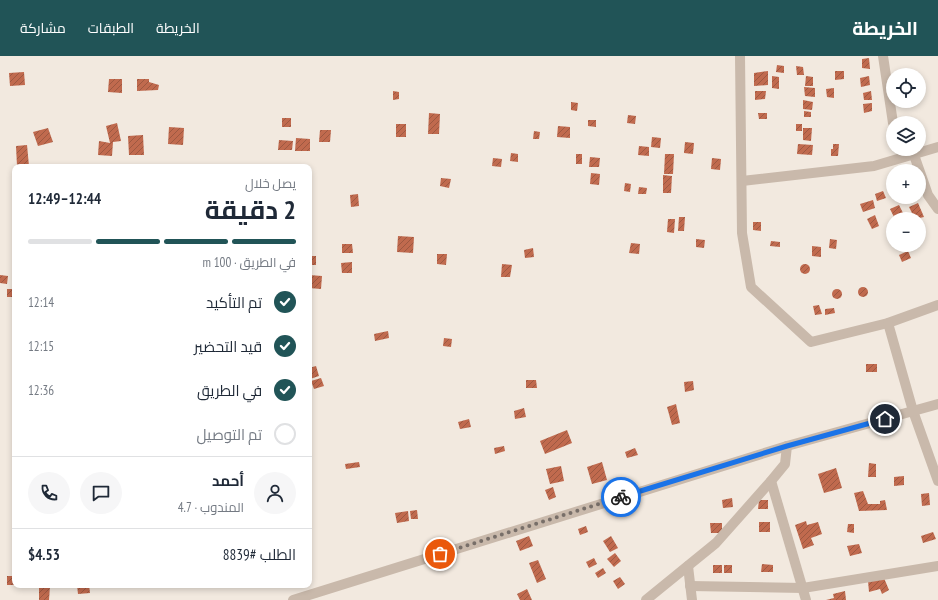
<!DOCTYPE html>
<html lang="ar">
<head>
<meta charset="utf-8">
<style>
  :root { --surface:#fff; --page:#f6f6f7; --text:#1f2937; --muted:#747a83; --line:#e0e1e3; --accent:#215457 }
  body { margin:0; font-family:"PT Sans Narrow",Cairo,sans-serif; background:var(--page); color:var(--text); direction:rtl; height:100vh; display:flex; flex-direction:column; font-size:15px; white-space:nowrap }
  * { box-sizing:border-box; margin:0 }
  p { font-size:13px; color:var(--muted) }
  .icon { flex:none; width:22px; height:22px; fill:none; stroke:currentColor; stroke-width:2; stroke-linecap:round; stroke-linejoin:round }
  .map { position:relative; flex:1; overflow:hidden; direction:ltr }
  .panel { position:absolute; left:12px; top:108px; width:300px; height:424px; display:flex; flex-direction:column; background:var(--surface); border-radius:8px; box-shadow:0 2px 6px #0003; direction:rtl }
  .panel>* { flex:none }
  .controls { position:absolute; left:886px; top:12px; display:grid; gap:8px }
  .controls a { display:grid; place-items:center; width:40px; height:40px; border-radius:50%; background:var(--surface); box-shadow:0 2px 6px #0003; font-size:20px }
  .pin { position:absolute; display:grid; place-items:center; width:34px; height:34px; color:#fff; margin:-17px; border:2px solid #fff; border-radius:50%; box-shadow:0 1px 4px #0007 }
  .courier { position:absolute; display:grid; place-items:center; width:40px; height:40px; margin:-20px; border:3px solid #1a73e8; border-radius:50%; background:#fff; color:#222; box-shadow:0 1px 5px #0007 }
  .summary em { font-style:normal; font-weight:700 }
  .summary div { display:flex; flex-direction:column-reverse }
  .summary { display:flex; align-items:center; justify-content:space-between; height:68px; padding:0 16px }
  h1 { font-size:26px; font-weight:700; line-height:30px }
  .bar { display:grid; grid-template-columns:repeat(4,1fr); gap:6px 4px; align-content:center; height:48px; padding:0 16px }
  .bar i { height:5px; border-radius:3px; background:var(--line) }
  .bar .on { background:var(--accent) }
  .bar p { grid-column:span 4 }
  .line { display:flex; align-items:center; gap:10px; padding:0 16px; border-top:1px solid var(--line) }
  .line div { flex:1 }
  .round { display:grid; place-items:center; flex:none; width:42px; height:42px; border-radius:21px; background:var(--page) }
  ol { padding:0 16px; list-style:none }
  li { display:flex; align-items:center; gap:12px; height:44px }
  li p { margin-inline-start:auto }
  li .icon { padding:4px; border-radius:50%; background:var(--accent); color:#fff; stroke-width:4 }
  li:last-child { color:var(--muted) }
  li i { width:22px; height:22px; border:2px solid var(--line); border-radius:50% }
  header { display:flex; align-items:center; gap:24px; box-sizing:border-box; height:56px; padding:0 20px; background:var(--accent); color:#fff }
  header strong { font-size:19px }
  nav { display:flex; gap:22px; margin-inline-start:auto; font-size:14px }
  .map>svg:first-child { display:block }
  .building { fill:url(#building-hatch) }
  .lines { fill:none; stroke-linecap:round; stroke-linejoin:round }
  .minor { stroke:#c9b9ab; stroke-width:10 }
  .tertiary { stroke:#c9b9ab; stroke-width:10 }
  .done { stroke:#786f69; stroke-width:4; stroke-dasharray:0 7.2 }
  .route { stroke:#1a73e8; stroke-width:5 }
</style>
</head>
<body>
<header>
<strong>الخريطة</strong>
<nav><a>الخريطة</a><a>الطبقات</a><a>مشاركة</a></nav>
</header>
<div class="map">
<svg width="938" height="544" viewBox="0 0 938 544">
  <defs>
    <pattern id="building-hatch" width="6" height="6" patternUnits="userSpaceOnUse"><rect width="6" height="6" fill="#c06a4e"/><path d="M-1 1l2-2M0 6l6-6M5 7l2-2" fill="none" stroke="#9d5841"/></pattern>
  </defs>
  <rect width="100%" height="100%" fill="#f2e9df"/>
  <!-- building -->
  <g class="building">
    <polygon points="869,2 870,13 862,12 862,3"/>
    <polygon points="777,9 784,10 784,17 776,16"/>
    <polygon points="796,10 803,11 804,19 797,19"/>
    <polygon points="768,15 768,29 754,30 754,17"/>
    <polygon points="835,15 844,15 844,23 835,24"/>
    <polygon points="24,16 25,29 10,30 9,17"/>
    <polygon points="772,20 779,21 779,33 772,32"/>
    <polygon points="806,20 813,21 813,30 805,30"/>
    <polygon points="869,20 870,29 861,31 860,22"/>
    <polygon points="109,23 122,23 122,37 108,36"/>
    <polygon points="137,23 149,23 149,26 159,29 158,34 137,35"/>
    <polygon points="804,31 815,32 815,41 805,40"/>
    <polygon points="834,32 834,42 827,41 826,33"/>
    <polygon points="393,35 399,36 399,43 393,44"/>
    <polygon points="755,35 766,35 765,43 755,44"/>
    <polygon points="871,35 872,44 864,44 863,37"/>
    <polygon points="803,44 813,46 812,54 803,53"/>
    <polygon points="571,46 578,47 577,55 571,54"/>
    <polygon points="872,47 872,55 864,57 863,48"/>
    <polygon points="804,55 811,56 811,61 804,61"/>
    <polygon points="429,57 440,58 439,78 428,78"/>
    <polygon points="758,57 767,57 767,63 759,63"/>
    <polygon points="628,59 636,60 635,68 627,67"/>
    <rect x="282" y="62" width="9" height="9"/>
    <polygon points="588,64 596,64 596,71 588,70"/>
    <polygon points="117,67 121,85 113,86 112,100 98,99 99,85 110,87 106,70"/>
    <rect x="396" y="68" width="10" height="13"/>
    <rect x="796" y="68" width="6" height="7"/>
    <polygon points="558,70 570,71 570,82 557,81"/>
    <polygon points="169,71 184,72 183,89 168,88"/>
    <polygon points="48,72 53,86 38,90 33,76"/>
    <polygon points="803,72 812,72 811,85 803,84"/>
    <polygon points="320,74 331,74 330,86 319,86"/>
    <polygon points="534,75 540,76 539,83 533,83"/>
    <polygon points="143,79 144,99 129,99 128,80"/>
    <polygon points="652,81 661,82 660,92 651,91"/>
    <polygon points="296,82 310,83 310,95 295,95"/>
    <polygon points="279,84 293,85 292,94 278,94"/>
    <polygon points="685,86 694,87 693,98 684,97"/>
    <polygon points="798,88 813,89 812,99 797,98"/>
    <polygon points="833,88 839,88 838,100 831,100 831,93 833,93"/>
    <polygon points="27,89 29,110 17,110 16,90"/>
    <polygon points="639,90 649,91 649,100 638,99"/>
    <polygon points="511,97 518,98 518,106 510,105"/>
    <rect x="576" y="98" width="6" height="10"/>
    <polygon points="665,98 674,98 673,118 664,118"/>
    <polygon points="590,101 600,102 599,111 589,111"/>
    <polygon points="493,102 502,103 501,111 492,110"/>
    <polygon points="712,102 721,103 720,114 711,113"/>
    <polygon points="591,117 600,118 599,129 590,128"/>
    <polygon points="663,119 672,120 671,137 663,137"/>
    <polygon points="441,122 451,123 449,132 440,130"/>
    <polygon points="625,127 631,128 630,136 624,135"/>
    <polygon points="639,131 647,132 646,138 638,138"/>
    <polygon points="883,135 886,142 877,145 875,138"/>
    <polygon points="358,138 359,150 351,151 350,139"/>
    <polygon points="873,144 875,152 863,156 860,148"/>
    <polygon points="918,147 924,161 915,163 909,151"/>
    <polygon points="899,149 906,163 895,163 890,153"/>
    <polygon points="875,159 879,170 872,173 867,163"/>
    <polygon points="679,161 685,161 684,175 678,175"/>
    <polygon points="668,163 675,163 674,177 667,176"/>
    <polygon points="753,166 761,166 761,175 753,174"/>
    <polygon points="398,180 414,181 413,197 397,196"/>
    <polygon points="696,183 705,184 704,192 696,191"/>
    <polygon points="830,183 837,184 836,193 829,192"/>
    <polygon points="771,185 780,186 780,191 770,190"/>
    <polygon points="631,187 640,188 639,198 629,197"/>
    <polygon points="342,188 352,188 353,197 342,197"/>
    <polygon points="812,190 821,191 821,201 812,200"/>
    <polygon points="533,192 534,201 525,202 524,194"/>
    <polygon points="908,195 911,202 902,206 899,199"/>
    <polygon points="437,198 447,198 446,209 437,208"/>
    <rect x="309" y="200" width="7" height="9"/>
    <polygon points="352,206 352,217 342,217 341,207"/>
    <circle cx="805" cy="213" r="5"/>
    <polygon points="502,208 512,209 510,221 501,221"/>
    <polygon points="0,219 8,220 7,228 0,227"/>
    <polygon points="309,219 322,220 321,233 309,232"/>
    <circle cx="863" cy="236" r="5"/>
    <rect x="7" y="233" width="8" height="8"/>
    <circle cx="837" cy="238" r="5"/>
    <polygon points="819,249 822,258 815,259 813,250"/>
    <polygon points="834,252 835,257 825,259 825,253"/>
    <polygon points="388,275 389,282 375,285 374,278"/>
    <polygon points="444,282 452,283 451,291 443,290"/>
    <rect x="866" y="308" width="11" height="8"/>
    <polygon points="316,310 319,320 310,323 309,312"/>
    <polygon points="321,322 324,330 314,333 311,325"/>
    <polygon points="526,324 536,324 537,332 526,332"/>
    <polygon points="693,325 694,334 685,336 684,326"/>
    <polygon points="676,348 680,367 672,369 667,351"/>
    <polygon points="524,352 526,361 515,363 514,355"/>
    <polygon points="469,363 471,371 460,373 458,366"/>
    <polygon points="567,374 572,387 545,398 540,385"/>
    <polygon points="504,390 505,395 495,398 494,392"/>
    <polygon points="635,392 638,399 627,402 625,396"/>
    <polygon points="359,406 360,411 346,413 345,408"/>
    <polygon points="602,406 607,424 592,428 587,411"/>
    <polygon points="869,407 876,408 876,421 868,421"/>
    <polygon points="561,410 564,425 550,428 546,413"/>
    <polygon points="836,412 842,432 824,437 818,418"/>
    <polygon points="904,420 904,429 894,430 894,421"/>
    <polygon points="553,431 556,441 549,444 545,434"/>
    <polygon points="863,435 868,448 880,448 880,445 885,444 887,454 859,455 854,437"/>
    <polygon points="929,437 930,449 922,450 921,438"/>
    <polygon points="732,442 733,451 723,452 722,444"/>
    <polygon points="759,444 768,444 768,453 758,453"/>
    <polygon points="417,454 418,463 411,463 410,455"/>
    <polygon points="408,455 409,465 397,467 395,457"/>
    <polygon points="806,465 807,469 818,466 822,478 811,482 814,489 803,493 795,469"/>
    <rect x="759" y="466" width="11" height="10"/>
    <polygon points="710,467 722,467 722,477 711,477"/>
    <polygon points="848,468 854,468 854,477 847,476"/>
    <polygon points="586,470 588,476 580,479 578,473"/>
    <polygon points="933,476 936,483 923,487 921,480"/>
    <polygon points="529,480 533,490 520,495 516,485"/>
    <polygon points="611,480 618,492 610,496 603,485"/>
    <polygon points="859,488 862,497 850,500 847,490"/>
    <polygon points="615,497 621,505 614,511 607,503"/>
    <polygon points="594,502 597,508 589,512 586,506"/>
    <polygon points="538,504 546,523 537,527 529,507"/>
    <polygon points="762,508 773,509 773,516 761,516"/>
    <rect x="713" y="509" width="9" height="8"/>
    <rect x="724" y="509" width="8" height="8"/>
    <polygon points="603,512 606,517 598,522 595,517"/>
    <rect x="7" y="520" width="8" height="9"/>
    <polygon points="620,521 625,528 618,533 613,525"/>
    <polygon points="884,522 889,534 882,538 880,533 869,536 868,525"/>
    <polygon points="39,529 50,530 49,544 39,544"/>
    <polygon points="77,529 89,529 90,537 78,538"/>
    <polygon points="527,533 532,544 520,544 517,538"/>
    <polygon points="845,535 846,544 826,544 834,542 833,538"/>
  </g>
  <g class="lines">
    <!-- minor -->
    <g class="minor">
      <polyline points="740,0 742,177 751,231 811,286 888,267 938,249"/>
      <polyline points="883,0 893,67"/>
      <polyline points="914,99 928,139 938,153"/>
      <polyline points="742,125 874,110 938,91"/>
      <polyline points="888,267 913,355 938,425"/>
      <polyline points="771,425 806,544"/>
      <polyline points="688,510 692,544"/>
      <polyline points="690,530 803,532 938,510"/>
      <polyline points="646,544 716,487 771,425 785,408 787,390"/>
    </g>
    <!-- tertiary -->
    <polyline class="tertiary" points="293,544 787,390 938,348"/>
  </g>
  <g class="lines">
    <!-- done -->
    <polyline class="done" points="440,498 621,441"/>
    <!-- route -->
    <polyline class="route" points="621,441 787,390 885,363"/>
  </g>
</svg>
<div class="controls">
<a><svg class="icon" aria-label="locate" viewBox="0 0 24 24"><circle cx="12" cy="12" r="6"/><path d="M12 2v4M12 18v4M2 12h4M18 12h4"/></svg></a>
<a><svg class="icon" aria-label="layers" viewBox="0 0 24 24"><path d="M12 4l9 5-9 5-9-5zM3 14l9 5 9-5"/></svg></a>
<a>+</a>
<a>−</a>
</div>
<div class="pin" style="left:440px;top:498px;background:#ea580c"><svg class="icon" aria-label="bag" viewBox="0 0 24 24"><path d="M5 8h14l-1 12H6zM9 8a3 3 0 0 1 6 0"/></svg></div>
<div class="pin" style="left:885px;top:363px;background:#1f2937"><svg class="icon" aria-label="home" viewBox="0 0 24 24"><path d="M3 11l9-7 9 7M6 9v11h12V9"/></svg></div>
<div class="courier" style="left:621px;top:441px"><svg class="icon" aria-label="bike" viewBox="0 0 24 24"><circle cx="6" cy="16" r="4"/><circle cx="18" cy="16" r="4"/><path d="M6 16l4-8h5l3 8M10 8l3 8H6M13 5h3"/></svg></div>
<section class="panel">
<div class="summary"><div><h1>2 دقيقة</h1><p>يصل خلال</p></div><em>12:44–12:49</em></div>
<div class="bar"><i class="on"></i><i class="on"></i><i class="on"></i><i></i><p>في الطريق · 100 m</p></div>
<ol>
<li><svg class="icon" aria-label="check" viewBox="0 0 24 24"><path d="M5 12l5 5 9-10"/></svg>تم التأكيد<p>12:14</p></li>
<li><svg class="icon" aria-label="check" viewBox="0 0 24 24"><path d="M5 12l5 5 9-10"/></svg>قيد التحضير<p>12:15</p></li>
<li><svg class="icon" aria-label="check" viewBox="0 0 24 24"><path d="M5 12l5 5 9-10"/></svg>في الطريق<p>12:36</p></li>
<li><i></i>تم التوصيل</li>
</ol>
<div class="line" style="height:72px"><a class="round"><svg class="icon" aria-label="person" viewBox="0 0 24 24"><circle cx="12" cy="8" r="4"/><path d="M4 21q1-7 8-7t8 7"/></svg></a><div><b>أحمد</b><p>المندوب · 4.7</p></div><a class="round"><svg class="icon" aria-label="chat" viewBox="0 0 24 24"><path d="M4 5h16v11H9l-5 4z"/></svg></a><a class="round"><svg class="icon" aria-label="phone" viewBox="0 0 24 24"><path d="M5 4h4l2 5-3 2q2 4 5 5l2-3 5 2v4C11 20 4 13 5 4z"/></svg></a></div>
<div class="line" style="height:52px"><div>الطلب #8839</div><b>$4.53</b></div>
</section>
</div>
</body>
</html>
